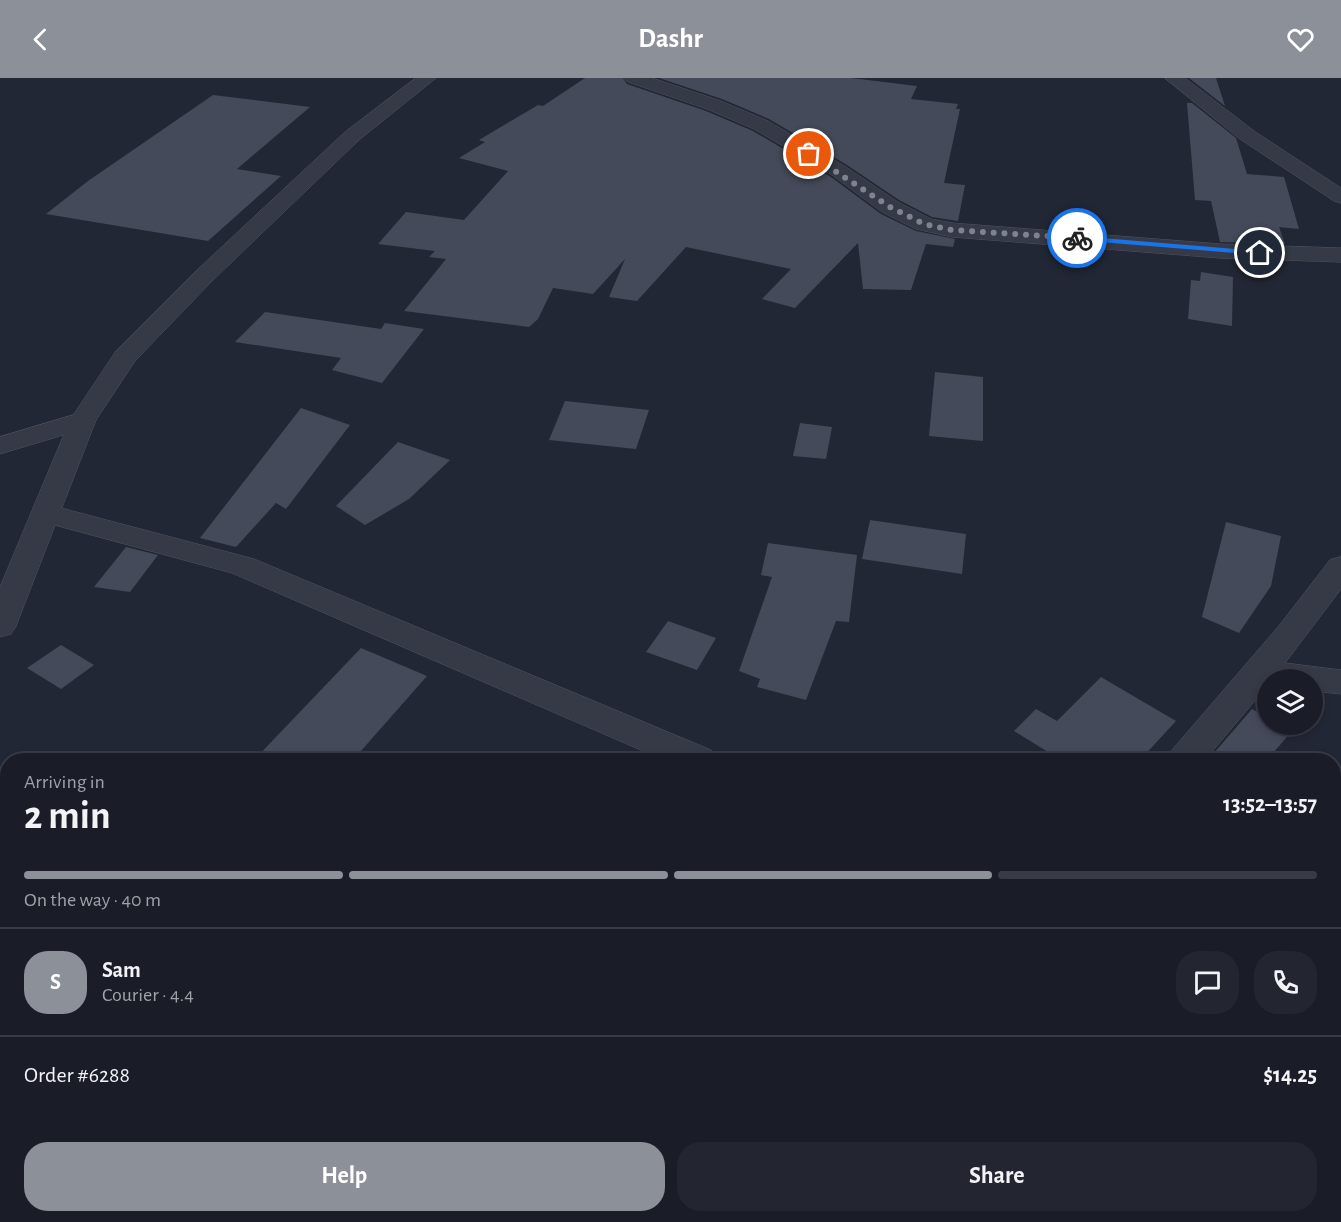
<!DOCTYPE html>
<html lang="en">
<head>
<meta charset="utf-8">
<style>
  :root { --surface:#1a1d28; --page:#232630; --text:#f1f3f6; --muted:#9fa2a8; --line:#383b45; --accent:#8c9099 }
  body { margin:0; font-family:"Alegreya Sans",sans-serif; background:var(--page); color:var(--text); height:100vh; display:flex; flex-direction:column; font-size:22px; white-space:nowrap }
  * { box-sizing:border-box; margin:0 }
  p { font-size:20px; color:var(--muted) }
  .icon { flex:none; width:33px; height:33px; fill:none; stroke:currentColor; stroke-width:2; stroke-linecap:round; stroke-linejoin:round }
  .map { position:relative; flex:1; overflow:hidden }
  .sheet { position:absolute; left:0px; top:675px; width:1341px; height:470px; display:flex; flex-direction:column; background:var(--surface); border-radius:24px 24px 0 0; box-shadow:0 3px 9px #0003,0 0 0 2px var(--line) }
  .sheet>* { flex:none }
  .tools { position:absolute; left:1257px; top:591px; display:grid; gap:12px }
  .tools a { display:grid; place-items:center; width:66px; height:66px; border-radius:50%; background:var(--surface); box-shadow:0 3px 9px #0003,0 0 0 2px var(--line); font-size:30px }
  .pin { position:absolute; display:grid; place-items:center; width:51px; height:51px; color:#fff; margin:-26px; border:3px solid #fff; border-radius:50%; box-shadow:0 2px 6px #0007 }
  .courier { position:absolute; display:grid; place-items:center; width:60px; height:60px; margin:-30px; border:4px solid #1a73e8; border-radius:50%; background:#fff; color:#222; box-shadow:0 2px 8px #0007 }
  .headline em { font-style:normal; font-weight:700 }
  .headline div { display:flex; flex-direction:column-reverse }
  .headline { display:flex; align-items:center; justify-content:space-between; height:102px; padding:0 24px }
  h1 { font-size:39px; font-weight:700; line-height:45px }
  .bar { display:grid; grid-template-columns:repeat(4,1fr); gap:9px 6px; align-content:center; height:72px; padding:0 24px }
  .bar i { height:8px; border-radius:4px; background:var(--line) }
  .bar .active { background:var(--accent) }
  .bar p { grid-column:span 4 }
  .line { display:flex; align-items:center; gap:15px; padding:0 24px; border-top:2px solid var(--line) }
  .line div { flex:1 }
  .round { display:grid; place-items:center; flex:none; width:63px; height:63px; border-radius:24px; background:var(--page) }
  .primary-button { display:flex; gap:12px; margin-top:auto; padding:12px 24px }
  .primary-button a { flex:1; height:69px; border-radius:24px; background:var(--accent); color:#fff; font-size:24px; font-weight:700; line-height:69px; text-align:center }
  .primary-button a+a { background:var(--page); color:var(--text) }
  header { display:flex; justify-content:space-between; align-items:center; height:78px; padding:0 24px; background:var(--accent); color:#fff; font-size:27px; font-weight:700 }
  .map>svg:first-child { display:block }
  .building { fill:#444a5a }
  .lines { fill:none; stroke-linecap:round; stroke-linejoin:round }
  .minor-casing { stroke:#505461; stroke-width:1 }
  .tertiary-casing { stroke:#505461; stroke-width:1 }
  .minor { fill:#363a46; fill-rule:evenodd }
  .tertiary { fill:#363a46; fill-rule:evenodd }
  .route { fill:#1a73e8 }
  .done { stroke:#7e8391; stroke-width:6; stroke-dasharray:0 10.8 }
</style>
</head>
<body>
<header><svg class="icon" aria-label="back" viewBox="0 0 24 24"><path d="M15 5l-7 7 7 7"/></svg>Dashr<svg class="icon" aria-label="heart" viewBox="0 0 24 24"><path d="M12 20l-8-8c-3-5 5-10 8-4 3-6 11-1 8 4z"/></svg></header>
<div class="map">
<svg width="1341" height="1144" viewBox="0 0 1341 1144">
  <rect width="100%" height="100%" fill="#222735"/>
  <!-- building -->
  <g class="building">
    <polygon points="585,0 623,0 627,6 706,33 753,53 831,99 881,136 916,153 955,161 953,169 926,166 911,212 863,211 858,165 795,230 762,221 791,191 686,169 637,223 609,219 625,181 593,216 553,210 538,241 529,249 404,233 446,181 429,179 435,173 378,166 406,134 464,142 508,93 459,80 485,64 479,62 538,27 543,28"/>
    <polygon points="659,0 851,0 917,8 911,21 958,26 956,31 960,31 944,105 965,107 958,143 932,139 899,122 847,87 769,41 722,21"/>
    <polygon points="1189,0 1216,0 1225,28"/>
    <polygon points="213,17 310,29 237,91 281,98 208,163 46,136 88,103"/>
    <polygon points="1187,25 1192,25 1236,60 1247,96 1284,99 1299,151 1279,149 1285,166 1220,164 1211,123 1195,122"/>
    <polygon points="1201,194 1233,199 1232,248 1188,241 1191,202 1200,203"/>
    <polygon points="265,234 381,251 385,245 424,251 382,305 332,292 341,280 235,264"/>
    <polygon points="935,294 983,299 983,363 929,358"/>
    <polygon points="565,323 649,332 636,371 549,362"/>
    <polygon points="301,330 350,347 286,431 276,425 236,469 200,460"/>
    <polygon points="800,345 832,349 826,381 793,378"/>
    <polygon points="398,364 450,382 409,421 365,447 336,428"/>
    <polygon points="870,442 966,456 962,496 862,481"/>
    <polygon points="1226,444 1281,458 1271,508 1239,555 1202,539"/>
    <polygon points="768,465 857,477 849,544 836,543 806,622 757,609 760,601 739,593 772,499 761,497"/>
    <polygon points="126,469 158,477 130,514 94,509"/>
    <polygon points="668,543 716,560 697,592 646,574"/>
    <polygon points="61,567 94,587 61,611 27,590"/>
    <polygon points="361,570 427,598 353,682 254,682"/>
    <polygon points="1101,599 1176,643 1140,682 1061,682 1014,653 1036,631 1057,643"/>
    <polygon points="1252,631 1268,640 1268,646 1279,646 1292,653 1267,682 1208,682"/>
  </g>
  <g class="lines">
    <!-- minor casing -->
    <g class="minor-casing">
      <g id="minor">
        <polygon points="625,0 652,0 721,23 768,43 846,89 898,124 931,141 952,145 1220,166 1341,170 1341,184 1220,180 952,159 916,151 882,134 832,97 754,51 707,31 628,4"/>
        <polygon points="1165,0 1185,0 1254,53 1341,110 1341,125 1334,123 1240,61"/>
        <polygon points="83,334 93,336 96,342 93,348 0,376 0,359"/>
        <polygon points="46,426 254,481 711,672 716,682 664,682 232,495 36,442 31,435 36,428"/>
        <polygon points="1341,479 1341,511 1285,585 1341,592 1341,616 1312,613 1312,602 1268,602 1268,607 1205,682 1167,682 1172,672 1278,549 1330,482"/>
        <polygon points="716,1137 767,1137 764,1144 713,1144"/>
        <polygon points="1215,1137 1266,1137 1269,1144 1218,1144"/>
      </g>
    </g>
    <!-- tertiary casing -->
    <g class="tertiary-casing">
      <polygon id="tertiary" points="416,0 436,0 359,62 212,203 135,283 96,342 16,548 11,556 0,559 0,509 70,342 116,273 196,193 345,54"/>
    </g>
    <!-- minor -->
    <use href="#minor" class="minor"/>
    <!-- tertiary -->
    <use href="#tertiary" class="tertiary"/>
  </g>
  <!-- route -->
  <polygon class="route" points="1077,158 1260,173 1264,175 1260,177 1075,162"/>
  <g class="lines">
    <!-- done -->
    <polyline class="done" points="809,76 890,129 924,146 952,152 1077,160"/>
  </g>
</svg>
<div class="tools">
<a><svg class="icon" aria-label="layers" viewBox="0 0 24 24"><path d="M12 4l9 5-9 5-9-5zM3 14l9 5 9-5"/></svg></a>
</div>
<div class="pin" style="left:809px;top:76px;background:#ea580c"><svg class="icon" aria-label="bag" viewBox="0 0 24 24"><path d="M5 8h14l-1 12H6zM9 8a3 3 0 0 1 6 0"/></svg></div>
<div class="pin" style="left:1260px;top:175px;background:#1f2937"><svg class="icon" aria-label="home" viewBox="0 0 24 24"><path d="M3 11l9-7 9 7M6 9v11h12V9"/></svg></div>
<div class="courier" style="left:1077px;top:160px"><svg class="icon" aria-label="bike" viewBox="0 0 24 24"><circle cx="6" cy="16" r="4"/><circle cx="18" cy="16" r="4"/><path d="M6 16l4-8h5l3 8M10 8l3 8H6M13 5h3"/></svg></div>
<section class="sheet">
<div class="headline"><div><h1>2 min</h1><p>Arriving in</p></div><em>13:52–13:57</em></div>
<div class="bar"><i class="active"></i><i class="active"></i><i class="active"></i><i></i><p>On the way · 40 m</p></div>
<div class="line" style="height:108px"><b class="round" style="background:var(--accent);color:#fff">S</b><div><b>Sam</b><p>Courier · 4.4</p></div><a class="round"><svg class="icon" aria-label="chat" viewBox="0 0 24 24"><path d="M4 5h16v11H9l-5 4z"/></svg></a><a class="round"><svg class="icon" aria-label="phone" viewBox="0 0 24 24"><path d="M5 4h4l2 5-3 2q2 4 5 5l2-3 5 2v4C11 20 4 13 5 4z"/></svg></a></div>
<div class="line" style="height:78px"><div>Order #6288</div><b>$14.25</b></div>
<div class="primary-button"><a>Help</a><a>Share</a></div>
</section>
</div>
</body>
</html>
